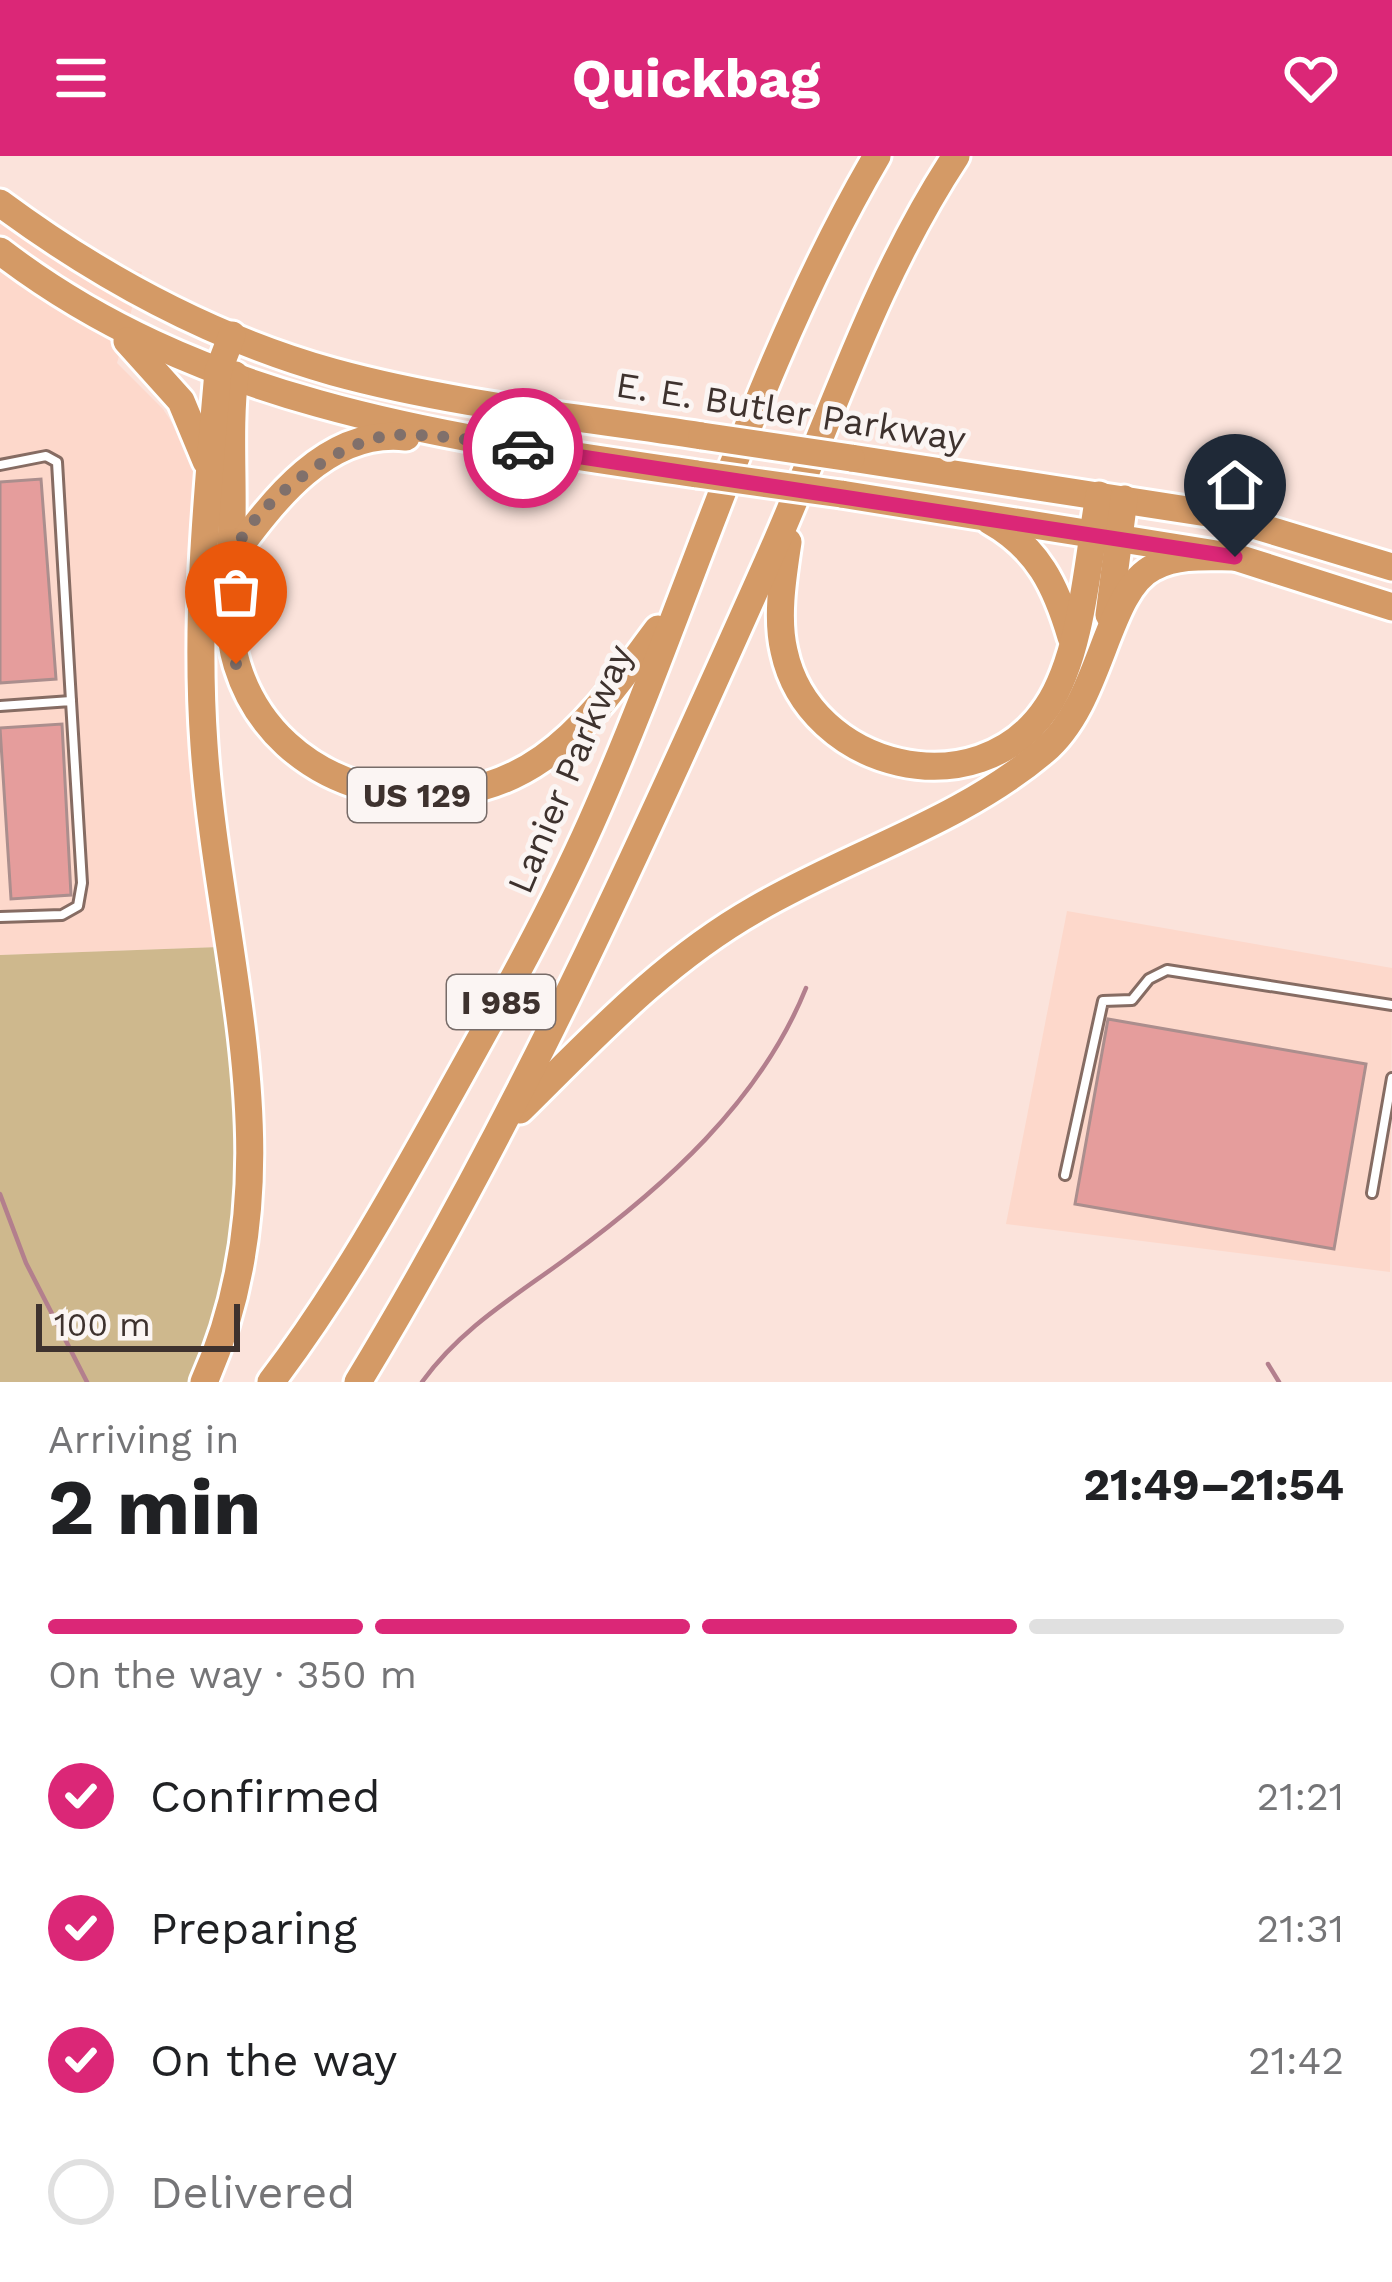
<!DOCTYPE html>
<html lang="en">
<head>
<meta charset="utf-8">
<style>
  :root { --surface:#fff; --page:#f6f6f6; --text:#202124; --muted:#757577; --line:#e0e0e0; --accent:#db2777 }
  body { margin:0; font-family:"Work Sans",sans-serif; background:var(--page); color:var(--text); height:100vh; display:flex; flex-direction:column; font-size:45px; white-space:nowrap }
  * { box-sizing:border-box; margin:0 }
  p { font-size:39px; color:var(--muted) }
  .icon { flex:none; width:66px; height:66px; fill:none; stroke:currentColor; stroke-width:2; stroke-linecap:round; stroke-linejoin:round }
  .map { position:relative; height:1226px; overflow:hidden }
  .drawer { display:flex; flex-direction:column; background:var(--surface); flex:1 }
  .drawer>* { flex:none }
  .scale { position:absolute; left:36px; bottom:30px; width:204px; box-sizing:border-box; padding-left:12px; border:6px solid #3e322e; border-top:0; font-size:33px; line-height:42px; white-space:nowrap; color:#3e322e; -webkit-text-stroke:9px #fbf5f3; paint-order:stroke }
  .pin { position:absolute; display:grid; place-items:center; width:102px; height:102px; color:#fff; margin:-123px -51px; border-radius:50% 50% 50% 0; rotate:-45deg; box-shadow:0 0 12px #0007 }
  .pin .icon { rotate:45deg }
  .courier { position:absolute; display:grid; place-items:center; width:120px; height:120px; margin:-60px; border:9px solid #db2777; border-radius:50%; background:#fff; color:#222; box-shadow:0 3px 15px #0007 }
  .head em { font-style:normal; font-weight:700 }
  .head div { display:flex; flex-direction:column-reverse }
  .head { display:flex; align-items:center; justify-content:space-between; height:204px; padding:0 48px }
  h1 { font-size:78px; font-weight:700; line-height:90px }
  .bar { display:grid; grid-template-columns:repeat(4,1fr); gap:18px 12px; align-content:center; height:144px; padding:0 48px }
  .bar i { height:15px; border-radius:9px; background:var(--line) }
  .bar .active { background:var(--accent) }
  .bar p { grid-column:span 4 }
  ol { padding:0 48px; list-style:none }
  li { display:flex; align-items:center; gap:36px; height:132px }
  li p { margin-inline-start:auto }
  li .icon { padding:12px; border-radius:50%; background:var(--accent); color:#fff; stroke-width:4 }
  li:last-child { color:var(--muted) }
  li i { width:66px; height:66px; border:6px solid var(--line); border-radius:50% }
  header { display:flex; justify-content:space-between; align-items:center; height:156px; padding:0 48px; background:var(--accent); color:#fff; font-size:54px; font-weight:700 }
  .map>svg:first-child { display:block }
  .built { fill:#fdd8cb }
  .green { fill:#ceb88d }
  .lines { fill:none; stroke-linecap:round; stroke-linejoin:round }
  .stream { stroke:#b37f8d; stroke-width:4.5 }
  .building { fill:#e59d9c; stroke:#ab8e8d; stroke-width:3 }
  .lane-casing { stroke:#866c63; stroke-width:14 }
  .highway-casing { stroke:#fff; stroke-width:33 }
  .lane { stroke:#fff; stroke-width:8 }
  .highway { stroke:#d49a66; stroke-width:27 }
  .highway-bridge-casing { stroke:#fff; stroke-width:33; stroke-linecap:butt }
  .highway-bridge { stroke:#d49a66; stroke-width:27 }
  .done { stroke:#80706b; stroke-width:12; stroke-dasharray:0 21.6 }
  .route { stroke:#db2777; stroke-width:15 }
  .labels { text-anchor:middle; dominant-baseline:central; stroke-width:10; stroke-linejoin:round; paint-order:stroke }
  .shield { fill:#fbf5f3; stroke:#776c69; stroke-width:3 }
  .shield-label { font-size:33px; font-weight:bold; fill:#3e322e }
  .street-label { font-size:36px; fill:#3e322e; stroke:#fbf5f3 }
</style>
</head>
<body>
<header><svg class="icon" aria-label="menu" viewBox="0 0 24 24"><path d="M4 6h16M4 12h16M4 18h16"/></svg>Quickbag<svg class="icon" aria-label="heart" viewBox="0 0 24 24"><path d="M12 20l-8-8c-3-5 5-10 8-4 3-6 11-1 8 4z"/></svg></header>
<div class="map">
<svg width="1392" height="1226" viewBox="0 0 1392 1226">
  <rect width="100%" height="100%" fill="#fbe3db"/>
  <!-- built -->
  <g class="built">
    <polygon points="0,56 58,96 142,116 117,207 163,253 195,302 186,421 191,569 219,791 0,799"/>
    <polygon points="1067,755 1392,812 1390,1116 1006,1068"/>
  </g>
  <!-- green -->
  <path class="green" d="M 219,791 C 238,932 260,1096 189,1226 L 0,1226 L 0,799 Z"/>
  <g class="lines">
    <!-- stream -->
    <g class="stream">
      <polyline points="0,1038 26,1107 87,1226"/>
      <polyline points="1268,1208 1279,1226"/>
      <path d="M 422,1226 C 461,1172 514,1141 567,1102 C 664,1031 760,946 806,832"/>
    </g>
  </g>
  <!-- building -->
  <g class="building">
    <polygon points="41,323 56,523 0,527 0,326"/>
    <polygon points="62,568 71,739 11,743 0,572"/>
    <polygon points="1108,863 1366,908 1334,1093 1075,1048"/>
  </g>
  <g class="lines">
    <!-- lane casing -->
    <g class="lane-casing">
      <g id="lane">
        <polyline points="0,309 46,300 57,306 71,545"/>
        <polyline points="0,550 71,545 82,727 78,750 62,759 0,761"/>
        <polyline points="1065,1019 1103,845 1132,844 1149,823 1167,814 1392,849"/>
        <polyline points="1372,1037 1392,922"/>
      </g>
    </g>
    <!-- highway casing -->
    <g class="highway-casing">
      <g id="highway">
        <path d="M 0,47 C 100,121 212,182 333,216 C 453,249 580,261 702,280"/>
        <path d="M 0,95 C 203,251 452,282 697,318"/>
        <polyline points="127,185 181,245 206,305"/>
        <path d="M 235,219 C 229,266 233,316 232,364 C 231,411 223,464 237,509 C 276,637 438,676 543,602 C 590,569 624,518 658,473"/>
        <polyline points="851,302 1220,359 1392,411"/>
        <polyline points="841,338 1235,401 1392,451"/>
        <path d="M 990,365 C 1038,392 1056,430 1071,481"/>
        <path d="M 788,386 C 783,420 776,461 784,495 C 809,613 978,655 1047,551 C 1082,499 1088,402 1099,339"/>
        <path d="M 231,402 C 273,345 327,272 406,281"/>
        <polyline points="1109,459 1124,343"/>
        <path d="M 520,954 C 595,880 663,806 756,753 C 850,698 960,666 1044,595 C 1103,545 1105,435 1154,411 C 1179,398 1208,401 1235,401"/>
        <path d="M 204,1226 C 299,1014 219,805 204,589 C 195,464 207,340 218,216 L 232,179"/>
        <path d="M 271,1226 C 338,1138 394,1038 448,941 C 498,851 549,761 591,667 C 689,447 755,208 877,0"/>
        <path d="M 358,1226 C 516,966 641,690 765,412 C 828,273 871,129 956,0"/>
      </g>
    </g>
    <!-- lane -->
    <use href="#lane" class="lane"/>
    <!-- highway -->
    <use href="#highway" class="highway"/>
    <!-- highway-bridge casing -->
    <g class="highway-bridge-casing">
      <g id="highway-bridge">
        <polyline points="702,280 851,302"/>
        <polyline points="697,318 841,338"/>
      </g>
    </g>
    <!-- highway-bridge -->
    <use href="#highway-bridge" class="highway-bridge"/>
  </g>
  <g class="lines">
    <!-- done -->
    <path class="done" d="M 236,508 C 232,475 224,438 231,406 C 243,355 340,282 393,279 C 434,277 482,286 523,292"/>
    <!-- route -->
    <polyline class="route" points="523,292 1235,401"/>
  </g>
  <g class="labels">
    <!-- shield labels -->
    <g class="shield">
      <rect x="348" y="612" width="138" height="54" rx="9"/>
      <rect x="447" y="819" width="108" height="54" rx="9"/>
    </g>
    <g class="shield-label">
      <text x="417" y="639">US 129</text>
      <text x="501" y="846">I 985</text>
    </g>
    <!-- street labels -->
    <g class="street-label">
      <text transform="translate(791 256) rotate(9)">E. E. Butler Parkway</text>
      <text transform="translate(570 613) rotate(-67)">Lanier Parkway</text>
    </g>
  </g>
</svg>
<div class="scale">100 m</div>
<div class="pin" style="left:236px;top:508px;background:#ea580c"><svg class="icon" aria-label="bag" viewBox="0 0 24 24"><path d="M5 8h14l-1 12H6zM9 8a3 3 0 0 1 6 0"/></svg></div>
<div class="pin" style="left:1235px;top:401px;background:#1f2937"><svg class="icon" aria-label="home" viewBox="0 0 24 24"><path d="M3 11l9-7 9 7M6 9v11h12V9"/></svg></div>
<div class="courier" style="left:523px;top:292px"><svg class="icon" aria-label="car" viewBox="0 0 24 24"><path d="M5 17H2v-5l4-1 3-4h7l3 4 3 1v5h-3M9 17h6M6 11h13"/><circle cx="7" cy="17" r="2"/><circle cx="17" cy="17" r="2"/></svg></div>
</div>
<section class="drawer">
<div class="head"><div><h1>2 min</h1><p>Arriving in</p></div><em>21:49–21:54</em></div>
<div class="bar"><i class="active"></i><i class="active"></i><i class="active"></i><i></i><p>On the way · 350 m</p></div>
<ol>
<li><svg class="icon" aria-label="check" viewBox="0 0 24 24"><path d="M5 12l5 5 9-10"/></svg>Confirmed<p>21:21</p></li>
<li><svg class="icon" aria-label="check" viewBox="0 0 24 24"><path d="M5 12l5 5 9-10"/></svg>Preparing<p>21:31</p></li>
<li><svg class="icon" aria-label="check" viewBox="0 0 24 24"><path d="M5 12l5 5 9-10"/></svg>On the way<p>21:42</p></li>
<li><i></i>Delivered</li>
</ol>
</section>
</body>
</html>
